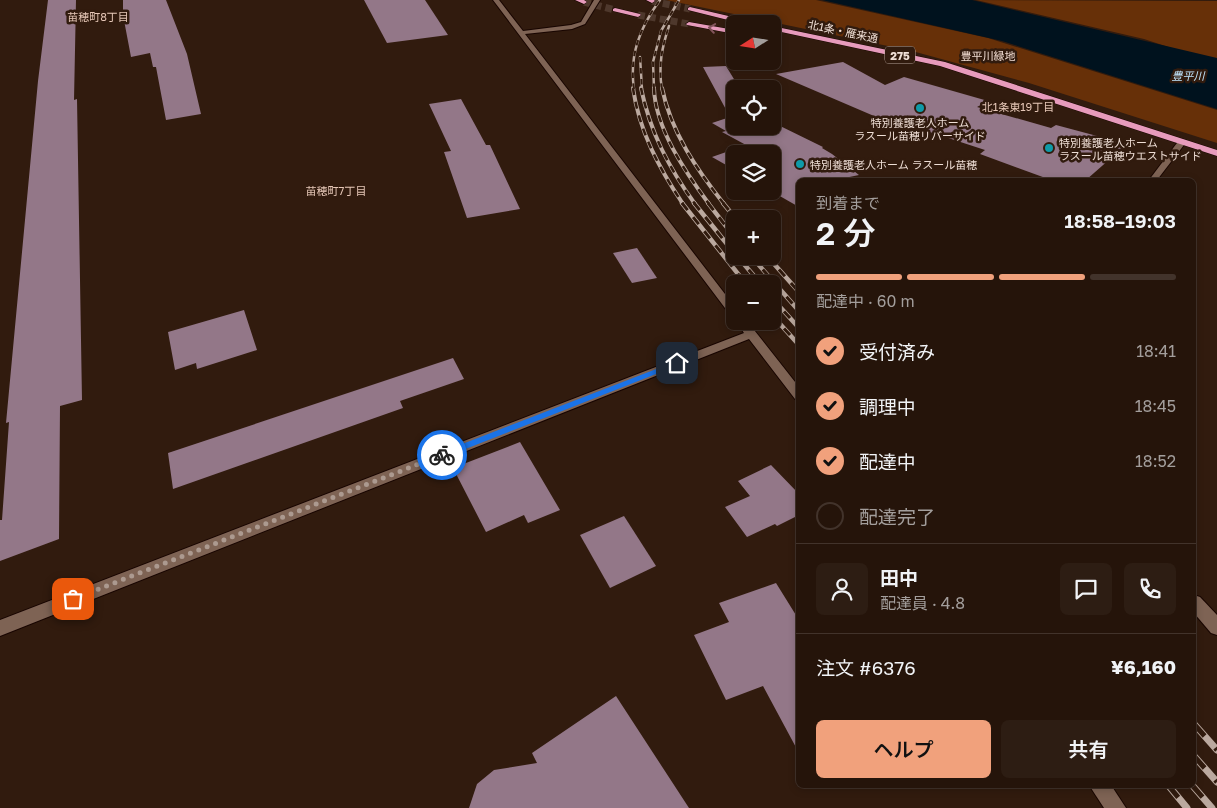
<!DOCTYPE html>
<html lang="ja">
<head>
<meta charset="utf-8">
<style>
  :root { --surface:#25140a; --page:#2d1d13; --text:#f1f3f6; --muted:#a39e9c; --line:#42332b; --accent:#f1a17c }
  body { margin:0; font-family:"Golos Text","Noto Sans JP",sans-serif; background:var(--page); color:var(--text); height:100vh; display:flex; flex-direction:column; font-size:19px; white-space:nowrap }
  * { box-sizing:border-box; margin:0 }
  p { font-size:16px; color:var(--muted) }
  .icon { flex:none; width:28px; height:28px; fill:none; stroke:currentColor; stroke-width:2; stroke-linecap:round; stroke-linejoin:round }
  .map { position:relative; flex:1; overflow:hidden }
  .panel { position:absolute; left:796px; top:178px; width:400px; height:610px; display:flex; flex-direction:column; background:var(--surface); border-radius:8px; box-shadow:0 2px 8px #0003,0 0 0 1px var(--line) }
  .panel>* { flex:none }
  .needle { width:32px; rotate:258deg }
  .buttons { position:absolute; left:726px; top:15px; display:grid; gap:10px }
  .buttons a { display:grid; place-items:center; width:55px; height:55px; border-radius:8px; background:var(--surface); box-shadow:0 2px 8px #0003,0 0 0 1px var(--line); font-size:25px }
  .pin { position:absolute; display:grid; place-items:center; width:42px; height:42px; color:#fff; margin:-21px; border-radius:10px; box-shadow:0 2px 8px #0006 }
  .courier { position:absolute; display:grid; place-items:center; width:50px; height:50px; margin:-25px; border:4px solid #1a73e8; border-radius:50%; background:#fff; color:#222; box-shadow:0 1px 6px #0007 }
  .summary em { font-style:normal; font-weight:600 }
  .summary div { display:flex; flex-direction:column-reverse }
  .summary { display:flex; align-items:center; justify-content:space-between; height:85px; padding:0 20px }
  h1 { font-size:32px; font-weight:600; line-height:38px }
  .bar { display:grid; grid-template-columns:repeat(4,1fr); gap:8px 5px; align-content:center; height:60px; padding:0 20px }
  .bar i { height:6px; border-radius:4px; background:var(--line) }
  .bar .current { background:var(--accent) }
  .bar p { grid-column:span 4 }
  .line { display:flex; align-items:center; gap:12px; padding:0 20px; border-top:1px solid var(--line) }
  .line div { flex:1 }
  .round { display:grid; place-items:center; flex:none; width:52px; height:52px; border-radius:8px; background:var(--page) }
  ol { padding:0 20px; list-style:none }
  li { display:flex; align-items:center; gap:15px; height:55px }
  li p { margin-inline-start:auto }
  li .icon { padding:5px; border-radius:50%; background:var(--accent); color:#111; stroke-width:4 }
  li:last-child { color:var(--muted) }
  li i { width:28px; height:28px; border:2px solid var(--line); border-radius:50% }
  .button { display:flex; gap:10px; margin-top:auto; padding:10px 20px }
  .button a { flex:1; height:58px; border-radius:8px; background:var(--accent); color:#111; font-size:20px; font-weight:600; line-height:58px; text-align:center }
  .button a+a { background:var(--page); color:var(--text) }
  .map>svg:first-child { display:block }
  .green { fill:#673008 }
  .water { fill:#00121e }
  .building { fill:#937788 }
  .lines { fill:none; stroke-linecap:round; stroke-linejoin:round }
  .highway-tunnel { stroke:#4e382c; stroke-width:7; stroke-dasharray:7 4; stroke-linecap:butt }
  .minor-casing { stroke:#180500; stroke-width:2 }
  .highway-casing { stroke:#180500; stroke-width:1 }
  .minor { fill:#7e6354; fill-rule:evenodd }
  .highway { fill:#e79bbc; fill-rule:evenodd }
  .rail-far3-casing { stroke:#bba99f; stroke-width:2.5 }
  .rail-far2-casing { stroke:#bba99f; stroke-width:4 }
  .rail-far1-casing { stroke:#bba99f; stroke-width:4.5 }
  .rail-casing { stroke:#bba99f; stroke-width:7 }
  .rail-far3 { stroke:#311b0e; stroke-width:2; stroke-dasharray:5.5; stroke-linecap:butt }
  .rail-far2 { stroke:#311b0e; stroke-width:2.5; stroke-dasharray:7; stroke-linecap:butt }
  .rail-far1 { stroke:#311b0e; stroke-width:3; stroke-dasharray:9; stroke-linecap:butt }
  .rail { stroke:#311b0e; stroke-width:5; stroke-dasharray:16; stroke-linecap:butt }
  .oneway { stroke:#83555c }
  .route { fill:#1a73e8 }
  .done { stroke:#ac9a90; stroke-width:5; stroke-dasharray:0 9 }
  .culture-dot { fill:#0f9aa8; stroke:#311b0e; stroke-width:2 }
  .labels { text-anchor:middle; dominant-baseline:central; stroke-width:5; stroke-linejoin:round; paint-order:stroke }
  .far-neighbourhood-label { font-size:11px; fill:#e6c7b7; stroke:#311b0e }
  .far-street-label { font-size:11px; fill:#efdfd6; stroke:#311b0e }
  .shield { fill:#311b0e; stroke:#b6a49a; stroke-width:1 }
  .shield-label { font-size:11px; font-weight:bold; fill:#efdfd6 }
  .far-park-label { font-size:11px; fill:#f2ded4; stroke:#311b0e }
  .far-water-label { font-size:11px; font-style:italic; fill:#c1e7ff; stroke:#311b0e }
  .far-poi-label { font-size:11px; fill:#efdfd6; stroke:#311b0e; text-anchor:start }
</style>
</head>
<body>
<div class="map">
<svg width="1217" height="808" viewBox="0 0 1217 808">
  <rect width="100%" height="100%" fill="#311b0e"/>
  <!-- green -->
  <g class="green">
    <polygon points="666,0 816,0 988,38 1217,110 1217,143 1029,83 912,51"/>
    <polygon points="976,0 1217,1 1217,63 1144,39"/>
  </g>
  <!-- water -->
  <polygon class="water" points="822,0 972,0 1217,58 1217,109 1002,41"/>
  <!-- building -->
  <g class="building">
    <polygon points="48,0 76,0 74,100 77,99 82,400 60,406 59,539 0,561 0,520 2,520 9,422 6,423 38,81"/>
    <polygon points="123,0 166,0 187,54 201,114 166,120 156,67 153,67 150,53 131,57 123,15"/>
    <polygon points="364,0 425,0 448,35 387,43"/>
    <polygon points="843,62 885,85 904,77 988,101 977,107 1051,128 1056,125 1127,144 1086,180 1051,180 980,154 985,150 893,120 888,122 776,74"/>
    <polygon points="726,66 740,89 735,89 735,98 727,99 735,103 735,126 772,126 772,122 823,147 822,148 832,154 859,175 835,180 799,180 799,207 771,191 772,154 735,154 735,170 712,157 746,145 722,132 726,131 712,123 730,117 703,67"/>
    <polygon points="461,99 486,145 490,145 520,209 467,218 444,152 451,151 429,104"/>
    <polygon points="637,248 657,278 632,283 613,253"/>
    <polygon points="244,310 257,350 197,369 196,363 175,370 168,332"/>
    <polygon points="453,358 464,379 400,401 403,408 173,489 168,453"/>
    <polygon points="520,442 560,510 528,523 524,515 486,532 453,468"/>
    <polygon points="771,465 799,494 799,515 777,526 775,524 747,537 725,507 750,496 738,481"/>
    <polygon points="624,516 656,566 610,588 580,535"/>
    <polygon points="776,583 799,620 799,753 763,686 726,700 694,635 729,622 719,603"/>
    <polygon points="616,696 689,808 469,808 477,784 494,770 537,763 532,753"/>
  </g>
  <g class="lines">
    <!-- highway-tunnel -->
    <g class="highway-tunnel">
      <polyline points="652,1 690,9"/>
      <polyline points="584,2 615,10"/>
      <polyline points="638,15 689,24"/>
    </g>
    <!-- minor casing -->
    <g class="minor-casing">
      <g id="minor">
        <polygon points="493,0 499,0 523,31 571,25 581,22 594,0 600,0 585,24 572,29 525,34 735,307 735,317 731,316"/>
        <polygon points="1180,139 1187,141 1157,180 1149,180"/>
        <polygon points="736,321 747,321 799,387 799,400 795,399 749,339 0,636 0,620 744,333"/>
        <polygon points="1194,595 1200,597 1217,615 1217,635 1211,633 1194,613"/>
        <polygon points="1089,785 1111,785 1126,808 1104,808"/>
      </g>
    </g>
    <!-- highway casing -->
    <g class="highway-casing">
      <g id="highway">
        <polygon points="575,0 584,0 587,2 584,4"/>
        <polygon points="646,0 654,0 655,1 652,3"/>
        <polygon points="690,7 754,22 757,24 744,24 688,10 688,8"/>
        <polygon points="615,8 640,14 641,15 638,17 613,11 613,9"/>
        <polygon points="689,22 735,30 735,34 687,25 686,24"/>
        <polygon points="772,26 945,62 1217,150 1217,156 940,66 772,30"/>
      </g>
    </g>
    <!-- minor -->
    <use href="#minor" class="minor"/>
    <!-- highway -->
    <use href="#highway" class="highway"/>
    <!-- rail-far3 casing -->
    <g class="rail-far3-casing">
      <g id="rail-far3">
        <polyline points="640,57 642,89"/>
        <path d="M 634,89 C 629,55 640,27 660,0"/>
        <polyline points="654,89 653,62 661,31 679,0"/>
        <path d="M 662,89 C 658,66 662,47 669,26"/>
      </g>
    </g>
    <!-- rail-far2 casing -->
    <g class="rail-far2-casing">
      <g id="rail-far2">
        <path d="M 633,88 C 639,131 659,168 683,204"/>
        <path d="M 641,88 C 650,132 669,168 695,204"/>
        <path d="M 654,88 C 655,128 686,173 709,204"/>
        <path d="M 662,88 C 671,132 697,170 724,204"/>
      </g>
    </g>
    <!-- rail-far1 casing -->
    <g class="rail-far1-casing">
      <g id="rail-far1">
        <polyline points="682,203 746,284"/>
        <polyline points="694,203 735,254"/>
        <polyline points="708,203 735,238"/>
        <polyline points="723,203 736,219"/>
        <polyline points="737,256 761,284"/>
        <polyline points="751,256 799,311"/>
        <polyline points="767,256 799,292"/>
        <polyline points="772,298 799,328"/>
        <polyline points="772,315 799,345"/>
      </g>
    </g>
    <!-- rail casing -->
    <g class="rail-casing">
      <g id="rail">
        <polyline points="1194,724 1217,750"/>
        <polyline points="1194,756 1217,782"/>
        <polyline points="1168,785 1187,808"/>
        <polyline points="1192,785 1212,808"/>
      </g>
    </g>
    <!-- rail-far3 -->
    <use href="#rail-far3" class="rail-far3"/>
    <!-- rail-far2 -->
    <use href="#rail-far2" class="rail-far2"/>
    <!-- rail-far1 -->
    <use href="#rail-far1" class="rail-far1"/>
    <!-- rail -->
    <use href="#rail" class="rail"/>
  </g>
  <!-- one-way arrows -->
  <defs><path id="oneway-chevron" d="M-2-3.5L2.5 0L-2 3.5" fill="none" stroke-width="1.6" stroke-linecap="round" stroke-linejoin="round" transform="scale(1.25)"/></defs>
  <use class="oneway" href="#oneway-chevron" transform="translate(712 28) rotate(-171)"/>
  <!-- route -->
  <polygon class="route" points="677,361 679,361 679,365 445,457 442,458 438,455 439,453"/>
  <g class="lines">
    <!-- done -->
    <polyline class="done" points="73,599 442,455"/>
  </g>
  <!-- markers -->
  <g class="culture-dot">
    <circle cx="920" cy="108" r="5"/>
    <circle cx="1049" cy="148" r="5"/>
    <circle cx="800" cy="164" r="5"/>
  </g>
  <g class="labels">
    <!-- far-neighbourhood labels -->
    <g class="far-neighbourhood-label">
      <text x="98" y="16">苗穂町8丁目</text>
      <text x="1018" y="106">北1条東19丁目</text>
      <text x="336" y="190">苗穂町7丁目</text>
    </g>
    <!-- far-street labels -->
    <g class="far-street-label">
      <text transform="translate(843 31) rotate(12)">北1条・雁来通</text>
    </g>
    <!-- shield labels -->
    <rect class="shield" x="885" y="46.5" width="30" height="17" rx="4"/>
    <g class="shield-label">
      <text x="900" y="55">275</text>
    </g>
    <!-- far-park labels -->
    <g class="far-park-label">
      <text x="988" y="55">豊平川緑地</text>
    </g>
    <!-- far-water labels -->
    <g class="far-water-label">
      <text x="1188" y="75">豊平川</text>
    </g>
    <!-- far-poi labels -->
    <g class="far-poi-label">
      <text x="920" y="122" text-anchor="middle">特別養護老人ホーム<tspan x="920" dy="13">ラスール苗穂リバーサイド</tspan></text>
      <text x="1059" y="142">特別養護老人ホーム<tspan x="1059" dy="13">ラスール苗穂ウエストサイド</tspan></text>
      <text x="810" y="164">特別養護老人ホーム ラスール苗穂</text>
    </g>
  </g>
</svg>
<div class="buttons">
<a><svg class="needle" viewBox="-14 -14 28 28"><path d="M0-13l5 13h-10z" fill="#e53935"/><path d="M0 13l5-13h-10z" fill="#a39e9c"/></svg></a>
<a><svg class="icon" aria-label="locate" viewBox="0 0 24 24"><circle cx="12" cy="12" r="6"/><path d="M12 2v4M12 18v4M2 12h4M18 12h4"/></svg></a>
<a><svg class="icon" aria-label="layers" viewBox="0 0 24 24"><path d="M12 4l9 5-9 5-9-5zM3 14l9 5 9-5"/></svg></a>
<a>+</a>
<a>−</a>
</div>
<div class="pin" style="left:73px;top:599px;background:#ea580c"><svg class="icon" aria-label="bag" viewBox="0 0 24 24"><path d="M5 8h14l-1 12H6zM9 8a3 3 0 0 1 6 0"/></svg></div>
<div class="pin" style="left:677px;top:363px;background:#1f2937"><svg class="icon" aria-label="home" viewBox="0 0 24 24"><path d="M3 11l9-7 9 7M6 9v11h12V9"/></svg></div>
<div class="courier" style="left:442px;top:455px"><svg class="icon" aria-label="bike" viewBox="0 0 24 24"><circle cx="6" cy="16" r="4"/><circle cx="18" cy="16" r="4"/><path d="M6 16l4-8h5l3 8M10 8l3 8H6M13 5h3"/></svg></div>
<section class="panel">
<div class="summary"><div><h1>2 分</h1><p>到着まで</p></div><em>18:58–19:03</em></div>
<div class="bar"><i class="current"></i><i class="current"></i><i class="current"></i><i></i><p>配達中 · 60 m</p></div>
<ol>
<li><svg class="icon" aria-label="check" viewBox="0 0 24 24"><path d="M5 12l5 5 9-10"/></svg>受付済み<p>18:41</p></li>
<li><svg class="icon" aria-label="check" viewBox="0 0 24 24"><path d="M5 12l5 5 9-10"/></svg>調理中<p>18:45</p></li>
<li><svg class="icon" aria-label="check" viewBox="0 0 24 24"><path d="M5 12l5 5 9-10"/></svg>配達中<p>18:52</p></li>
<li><i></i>配達完了</li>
</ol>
<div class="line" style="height:90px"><a class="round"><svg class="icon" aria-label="person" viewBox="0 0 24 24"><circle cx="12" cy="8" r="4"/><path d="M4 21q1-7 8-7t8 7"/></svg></a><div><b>田中</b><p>配達員 · 4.8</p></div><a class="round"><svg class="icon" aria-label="chat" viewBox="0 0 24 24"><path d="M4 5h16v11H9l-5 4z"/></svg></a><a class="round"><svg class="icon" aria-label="phone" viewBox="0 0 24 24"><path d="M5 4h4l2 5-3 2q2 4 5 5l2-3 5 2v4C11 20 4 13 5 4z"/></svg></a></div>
<div class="line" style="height:65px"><div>注文 #6376</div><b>¥6,160</b></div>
<div class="button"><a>ヘルプ</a><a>共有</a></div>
</section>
</div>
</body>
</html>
